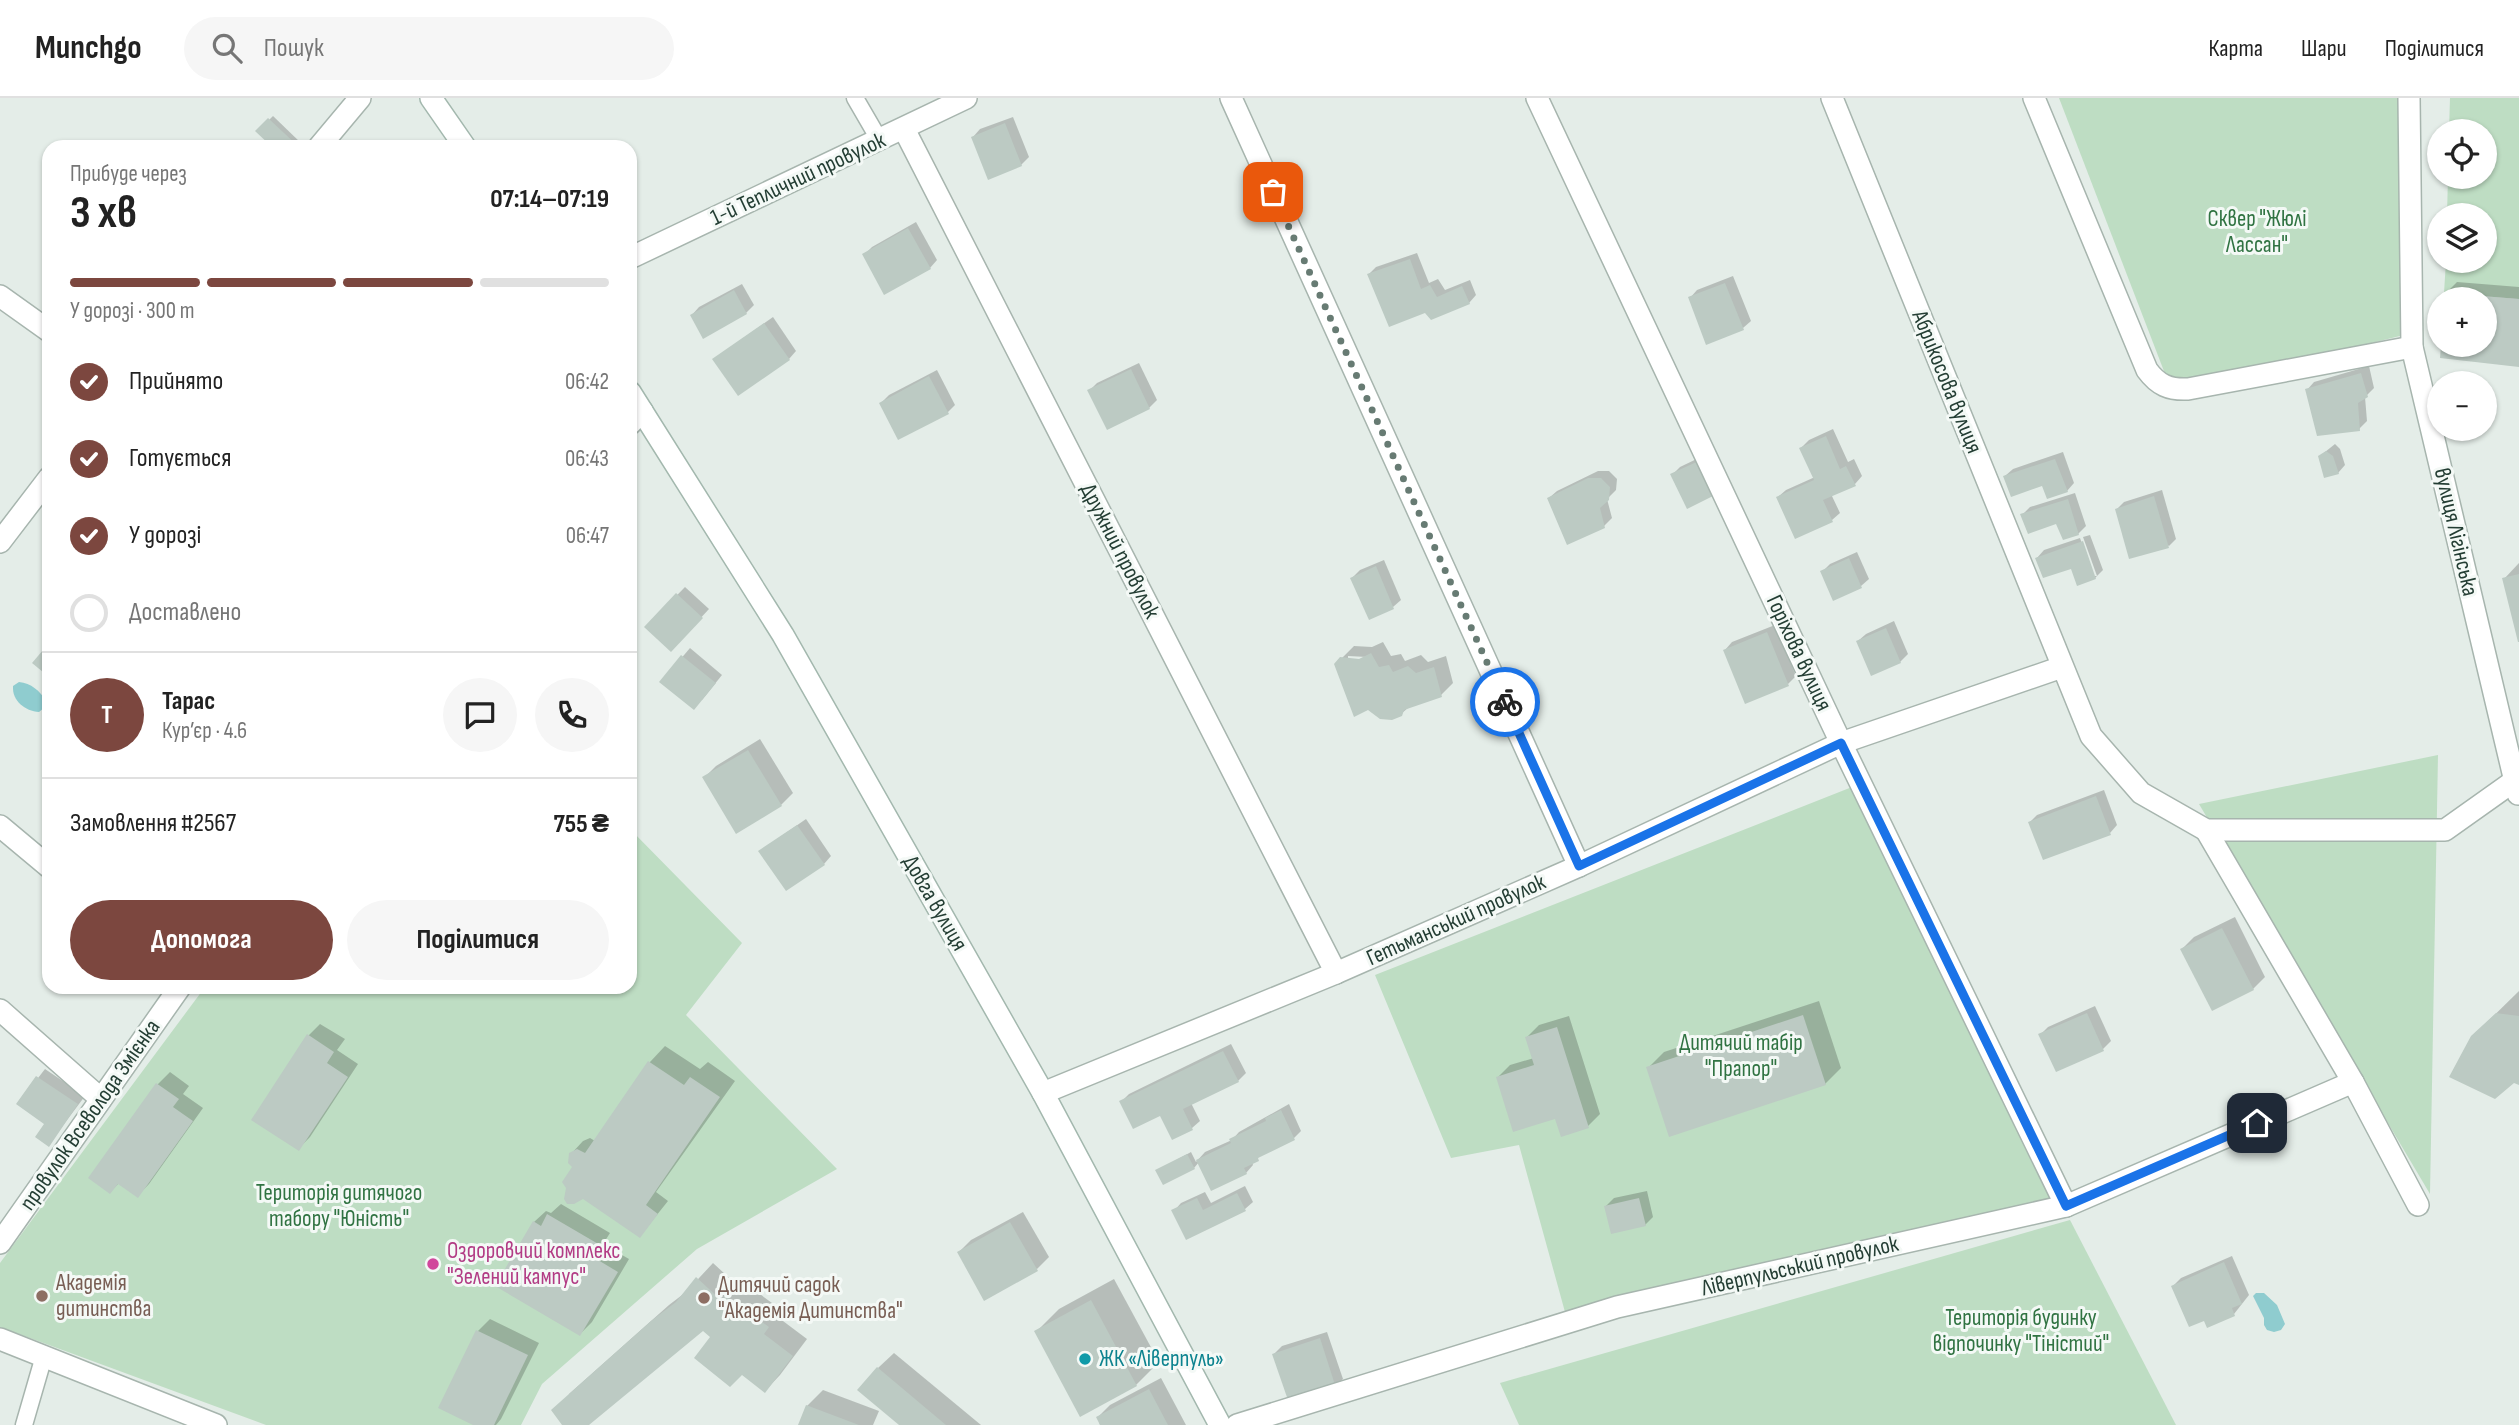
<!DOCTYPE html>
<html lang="uk">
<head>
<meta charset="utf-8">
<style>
  :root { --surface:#fff; --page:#f6f6f6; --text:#222; --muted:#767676; --line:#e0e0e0; --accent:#7c473f }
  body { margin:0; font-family:"Sofia Sans Condensed",sans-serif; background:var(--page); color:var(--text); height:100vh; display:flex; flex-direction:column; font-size:26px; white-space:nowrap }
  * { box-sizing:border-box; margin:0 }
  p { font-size:23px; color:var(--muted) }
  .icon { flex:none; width:38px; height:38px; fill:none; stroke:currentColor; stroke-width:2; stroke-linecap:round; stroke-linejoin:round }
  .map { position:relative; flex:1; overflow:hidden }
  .details { position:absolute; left:42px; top:42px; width:595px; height:854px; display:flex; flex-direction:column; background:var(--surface); border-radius:21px; box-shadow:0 2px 5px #0004 }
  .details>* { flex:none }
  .fabs { position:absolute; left:2427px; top:21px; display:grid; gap:14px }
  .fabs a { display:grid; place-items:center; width:70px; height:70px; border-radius:50%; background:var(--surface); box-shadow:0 2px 5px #0004; font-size:35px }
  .pin { position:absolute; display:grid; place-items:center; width:60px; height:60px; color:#fff; margin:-30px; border-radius:14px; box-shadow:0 4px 10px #0006 }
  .courier { position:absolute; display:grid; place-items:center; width:70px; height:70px; margin:-35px; border:5px solid #1a73e8; border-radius:50%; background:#fff; color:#222; box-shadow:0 2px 9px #0007 }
  .headline em { font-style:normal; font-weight:700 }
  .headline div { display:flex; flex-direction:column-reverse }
  .headline { display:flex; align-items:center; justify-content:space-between; height:119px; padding:0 28px }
  h1 { font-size:46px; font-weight:700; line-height:52px }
  .bar { display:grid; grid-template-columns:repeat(4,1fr); gap:10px 7px; align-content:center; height:84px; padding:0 28px }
  .bar i { height:9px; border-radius:5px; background:var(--line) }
  .bar .selected { background:var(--accent) }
  .bar p { grid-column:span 4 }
  .line { display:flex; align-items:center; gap:18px; padding:0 28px; border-top:2px solid var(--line) }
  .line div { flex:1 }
  .round { display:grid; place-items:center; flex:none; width:74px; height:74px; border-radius:37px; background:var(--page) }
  ol { padding:0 28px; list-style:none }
  li { display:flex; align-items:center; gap:21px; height:77px }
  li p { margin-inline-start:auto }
  li .icon { padding:7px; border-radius:50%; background:var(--accent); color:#fff; stroke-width:4 }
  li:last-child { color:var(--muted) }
  li i { width:38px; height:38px; border:4px solid var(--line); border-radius:50% }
  .button { display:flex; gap:14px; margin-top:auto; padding:14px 28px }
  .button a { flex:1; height:80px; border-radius:42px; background:var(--accent); color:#fff; font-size:28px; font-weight:700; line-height:80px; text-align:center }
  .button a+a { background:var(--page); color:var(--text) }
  header { display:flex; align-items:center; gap:42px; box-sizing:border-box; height:98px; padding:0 35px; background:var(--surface); border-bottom:2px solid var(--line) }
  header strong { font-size:33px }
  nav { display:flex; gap:38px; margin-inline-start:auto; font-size:24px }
  .search { width:490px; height:63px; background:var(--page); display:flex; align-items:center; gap:18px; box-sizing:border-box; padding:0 24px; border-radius:38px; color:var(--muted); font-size:26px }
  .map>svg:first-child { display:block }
  .green { fill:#beddc3 }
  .water { fill:#8fcccf }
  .shadow { fill:#0003; fill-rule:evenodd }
  .building { fill:#bccac3 }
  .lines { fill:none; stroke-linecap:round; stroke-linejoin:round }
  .lane-casing { stroke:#a7b5ae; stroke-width:19 }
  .street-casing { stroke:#a7b5ae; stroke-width:24 }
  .secondary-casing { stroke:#a3b8ae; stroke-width:24 }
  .lane { stroke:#fff; stroke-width:16 }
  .street { stroke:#fff; stroke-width:21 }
  .secondary { stroke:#fff; stroke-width:21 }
  .done { stroke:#677b73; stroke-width:7; stroke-dasharray:0 12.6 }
  .route { stroke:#1a73e8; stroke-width:9 }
  .hotel-dot { fill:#d1479c; stroke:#f4f9f6; stroke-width:2.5 }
  .education-dot { fill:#8d6e63; stroke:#f4f9f6; stroke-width:2.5 }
  .culture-dot { fill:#0f9aa8; stroke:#f4f9f6; stroke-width:2.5 }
  .labels { text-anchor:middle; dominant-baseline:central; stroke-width:6; stroke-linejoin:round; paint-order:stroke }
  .street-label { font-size:23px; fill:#243e34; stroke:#f4f9f6 }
  .park-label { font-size:23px; fill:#307342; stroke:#f4f9f6 }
  .hotel-label { font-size:23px; fill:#b23c85; stroke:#f4f9f6; text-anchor:start }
  .education-label { font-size:23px; fill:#785e54; stroke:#f4f9f6; text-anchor:start }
  .culture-label { font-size:23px; fill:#0d838f; stroke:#f4f9f6; text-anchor:start }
</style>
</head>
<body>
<header>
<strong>Munchgo</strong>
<div class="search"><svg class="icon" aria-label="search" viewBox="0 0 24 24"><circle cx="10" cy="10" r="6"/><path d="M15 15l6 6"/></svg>Пошук</div>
<nav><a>Карта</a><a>Шари</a><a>Поділитися</a></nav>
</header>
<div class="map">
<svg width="2519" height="1327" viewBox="0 0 2519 1327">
  <rect width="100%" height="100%" fill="#e4ede8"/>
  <!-- green -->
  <g class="green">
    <polygon points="2059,0 2402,0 2404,237 2172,294"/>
    <polygon points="2450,0 2519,0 2519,201 2444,195 2446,163 2485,163 2485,117 2447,117 2448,79 2485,79 2485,33 2449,33"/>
    <polygon points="2438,657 2430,1096 2199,706"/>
    <polygon points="1852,689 2052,1101 1565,1214 1519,1047 1451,1060 1375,877"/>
    <polygon points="630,731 742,845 686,917 837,1071 697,1151 542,1286 521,1327 266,1327 0,1229 0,1165 205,889 630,889"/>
    <polygon points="2070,1122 2176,1327 1519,1327 1500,1285"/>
  </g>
  <!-- water -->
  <g class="water">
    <path d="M 19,584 C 31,585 40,593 46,603 L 44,610 L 39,614 C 25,613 12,603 13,588 Z"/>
    <polygon points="2256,1195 2264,1195 2277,1207 2285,1226 2281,1232 2274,1234 2267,1232 2264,1227 2264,1220 2253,1198"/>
  </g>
  <!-- shadow -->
  <g class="shadow">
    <polygon points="273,18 302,46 300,49 274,49 258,33"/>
    <polygon points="1013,19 1029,59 1021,67 973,39 980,31"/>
    <polygon points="916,124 937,162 930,170 864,157 872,149"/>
    <polygon points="1417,155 1429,185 1438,181 1445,192 1470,182 1476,197 1469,205 1426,213 1369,176 1376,169"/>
    <polygon points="1733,178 1751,223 1743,230 1690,200 1697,192"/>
    <polygon points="2457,184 2519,189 2519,268 2442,258 2443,247 2485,247 2485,201 2445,201 2445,196"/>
    <polygon points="742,186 754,207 746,215 692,217 699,209"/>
    <polygon points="773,219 796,253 789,261 714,261"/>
    <polygon points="1139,265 1157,302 1149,310 1089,293 1097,285"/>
    <polygon points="2369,268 2374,290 2365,299 2367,323 2359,331 2307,292 2314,284"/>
    <polygon points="937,272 955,307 947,315 881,305 889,297"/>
    <polygon points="1833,331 1848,364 1854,361 1862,378 1855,386 1831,396 1840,415 1832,422 1778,399 1786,392 1815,379 1801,350 1809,342"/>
    <polygon points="2335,346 2340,351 2345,367 2338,375 2320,358"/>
    <polygon points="2063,354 2074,385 2067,393 2005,378 2013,371"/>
    <polygon points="1709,355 1724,387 1672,377 1680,369"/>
    <polygon points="1598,373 1609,373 1617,381 1616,392 1607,401 1612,420 1604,428 1549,400 1557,393"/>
    <polygon points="2162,392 2176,441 2169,448 2117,411 2124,404"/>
    <polygon points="2075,395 2086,428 2078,436 2057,424 2023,416 2030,409"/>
    <polygon points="2090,437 2103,472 2095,480 2072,469 2037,460 2044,452 2080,440 2093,478 2097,478 2083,439"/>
    <polygon points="1857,454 1869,481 1861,488 1834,501 1822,474 1830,466"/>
    <polygon points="1384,462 1401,502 1393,509 1352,480 1360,472"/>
    <polygon points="2519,465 2519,540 2504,481"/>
    <polygon points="685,489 709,511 671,552 646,529"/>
    <polygon points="1894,523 1908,556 1900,564 1858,543 1866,536"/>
    <polygon points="1775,527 1796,578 1788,586 1746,604 1725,552 1732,544"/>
    <path d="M 1383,544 L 1391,558 L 1401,556 L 1405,563 L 1421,557 L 1428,564 L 1446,558 L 1453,585 L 1441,597 L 1409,609 L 1401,616 L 1342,560 L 1354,548 L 1372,549 ZM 1348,558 L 1367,559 L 1367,563 L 1348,562 Z"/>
    <polygon points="690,550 722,577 702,602 662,583"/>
    <polygon points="760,641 793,695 781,707 704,680 716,668"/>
    <polygon points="2104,692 2117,727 2110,735 2030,724 2037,717"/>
    <polygon points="806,721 831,758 824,766 760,753"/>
    <polygon points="2235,819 2265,879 2253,891 2182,851 2194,839"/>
    <polygon points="2519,893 2519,985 2472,939"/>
    <polygon points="1819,903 1841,970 1825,986 1648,970 1664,954"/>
    <polygon points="2095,908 2111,943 2103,951 2056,972 2040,937 2048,929"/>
    <polygon points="1569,918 1600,1016 1588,1028 1498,979 1510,967 1534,960 1527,939 1539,927"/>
    <polygon points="320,926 345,941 337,952 358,966 310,1039 298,1051 308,938"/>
    <polygon points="1231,946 1246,975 1238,983 1191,1005 1200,1023 1192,1030 1173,1040 1161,1016 1121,1004 1129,996"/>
    <polygon points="665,948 700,971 708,964 735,983 656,1094 668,1103 640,1138 575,1069 571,1056 583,1043 590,1040 595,1043 650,964"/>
    <polygon points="45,971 85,998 49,1046 47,1025 18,1006"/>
    <polygon points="170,974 189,988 183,996 203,1010 149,1086 137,1098 119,1085 110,1094 90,1080 158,986"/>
    <polygon points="1289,1006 1301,1033 1294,1040 1264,1055 1252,1064 1253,1067 1246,1075 1199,1064 1194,1070 1158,1072 1191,1054 1196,1064 1205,1054 1232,1042 1239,1034"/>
    <polygon points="1245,1088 1253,1104 1245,1111 1174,1113 1181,1105 1205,1094 1211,1105"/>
    <polygon points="1647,1093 1653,1119 1645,1127 1606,1108 1614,1100"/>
    <polygon points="561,1106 610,1135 603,1146 629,1161 592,1224 580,1236 534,1124 546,1113 551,1115"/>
    <polygon points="1023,1114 1049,1159 1037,1171 959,1154 971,1142"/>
    <polygon points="2232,1158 2249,1197 2234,1216 2173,1188 2181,1180"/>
    <polygon points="713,1165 738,1188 742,1183 783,1213 779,1220 807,1241 780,1277 765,1293 703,1231 586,1327 565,1327 569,1296 669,1207 686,1194"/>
    <polygon points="1114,1181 1159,1264 1136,1287 1036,1234 1059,1211"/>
    <polygon points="490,1221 539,1245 501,1321 496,1327 477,1327 478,1233"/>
    <polygon points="1327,1234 1343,1281 1335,1288 1274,1256 1282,1248"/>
    <polygon points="894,1255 981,1327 902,1327 878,1270"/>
    <polygon points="1161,1280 1186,1327 1100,1327 1098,1319 1110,1307"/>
    <polygon points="823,1292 879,1313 873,1327 800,1327 807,1308"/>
  </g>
  <!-- building -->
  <g class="building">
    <polygon points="268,20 299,49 272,49 255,33"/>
    <polygon points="1005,25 1022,68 988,82 971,39"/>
    <polygon points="908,130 931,171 884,197 862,156"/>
    <polygon points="1410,161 1421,191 1430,187 1437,199 1462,188 1470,206 1431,222 1425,215 1389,229 1367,176"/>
    <polygon points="1725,185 1744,232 1706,247 1688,199"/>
    <polygon points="734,192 747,216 703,241 690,217"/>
    <polygon points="2444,195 2519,201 2519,269 2440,260 2441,247 2485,247 2485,201 2443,201"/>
    <polygon points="764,225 790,262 738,298 712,261"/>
    <polygon points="1131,271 1150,311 1107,332 1087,292"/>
    <polygon points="2361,275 2368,299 2358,305 2360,333 2317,338 2305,291"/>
    <polygon points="929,278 949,316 898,342 879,305"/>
    <polygon points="1826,338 1840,371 1846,368 1856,388 1823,402 1833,424 1795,441 1776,399 1814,382 1799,350"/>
    <polygon points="2326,353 2333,358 2339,376 2324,380 2318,358"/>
    <polygon points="2055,361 2068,394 2047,401 2042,388 2011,399 2003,378"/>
    <polygon points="1701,362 1717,396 1687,411 1670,376"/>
    <polygon points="1588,380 1601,380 1610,389 1609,402 1600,410 1605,430 1567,447 1547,400"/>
    <polygon points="2154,398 2169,450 2129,461 2115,411"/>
    <polygon points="2068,401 2079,437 2063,442 2056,426 2028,436 2020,416"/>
    <polygon points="2083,443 2096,481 2077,488 2071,471 2043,480 2035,460"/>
    <polygon points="1849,460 1862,490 1833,503 1820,473"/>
    <polygon points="1376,468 1394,511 1369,522 1350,480"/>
    <polygon points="2519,476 2519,544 2518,544 2502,480"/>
    <polygon points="676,495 703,520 671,554 644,529"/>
    <polygon points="1886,530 1901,565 1871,578 1856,543"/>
    <polygon points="1767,534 1789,588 1745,606 1723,552"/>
    <polygon points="49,545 49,579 32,565"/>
    <polygon points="1371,555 1379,569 1389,567 1393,574 1408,568 1416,575 1434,569 1442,599 1404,612 1402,618 1392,622 1380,621 1368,612 1354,619 1334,566 1340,559 1359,561"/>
    <polygon points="681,557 716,585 694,612 659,584"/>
    <polygon points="748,652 782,708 736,736 702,679"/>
    <polygon points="2096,698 2111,737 2043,762 2028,724"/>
    <polygon points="797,727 825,767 786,793 758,753"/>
    <polygon points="2222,830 2254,892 2212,913 2180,851"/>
    <polygon points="2087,915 2104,953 2056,974 2038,936"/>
    <polygon points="2496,915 2519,918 2519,987 2514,985 2495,1001 2449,979 2471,938"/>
    <polygon points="1803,917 1826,987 1669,1039 1646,969"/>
    <polygon points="1557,929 1589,1030 1561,1039 1555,1021 1513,1034 1496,979 1534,967 1525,939"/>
    <polygon points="307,936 334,954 327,965 348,979 299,1053 251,1022"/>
    <polygon points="1223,953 1239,984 1183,1011 1193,1032 1172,1042 1160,1018 1133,1031 1119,1003"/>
    <polygon points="648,963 684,987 690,979 720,999 646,1107 658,1116 640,1140 583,1101 574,1106 567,1106 564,1101 566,1090 562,1084 572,1069 568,1065 569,1055 577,1051 585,1055"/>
    <polygon points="36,978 78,1006 49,1049 35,1039 44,1026 16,1006"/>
    <polygon points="156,985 179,1001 173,1009 193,1023 138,1100 118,1086 110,1096 88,1080"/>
    <polygon points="1281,1012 1295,1042 1258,1060 1259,1063 1244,1070 1247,1076 1211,1093 1196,1062 1231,1045 1229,1041 1266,1023 1265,1020"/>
    <polygon points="1187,1056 1195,1071 1163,1087 1155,1072"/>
    <polygon points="1237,1095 1246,1113 1186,1142 1171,1112 1197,1100 1203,1112"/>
    <polygon points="1639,1100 1646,1128 1611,1136 1604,1108"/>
    <polygon points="547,1116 600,1147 593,1159 618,1174 580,1238 495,1188 533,1123 541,1128"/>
    <polygon points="1010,1124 1038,1173 984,1203 957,1154"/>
    <polygon points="2224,1164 2242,1206 2232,1210 2235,1218 2207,1230 2204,1223 2189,1229 2171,1188"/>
    <polygon points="696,1179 722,1203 725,1198 769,1229 764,1236 793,1258 765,1295 742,1277 730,1289 694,1260 710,1239 703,1233 589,1327 562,1327 551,1312 651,1223 676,1204"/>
    <polygon points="1091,1202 1137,1288 1080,1319 1034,1233"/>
    <polygon points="476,1232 528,1257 494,1327 473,1327 438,1310"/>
    <polygon points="1320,1240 1336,1290 1289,1305 1272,1256"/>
    <polygon points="877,1269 946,1327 899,1327 857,1292"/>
    <polygon points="1149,1291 1168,1327 1100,1327 1096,1319"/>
    <polygon points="806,1307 859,1327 798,1327"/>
  </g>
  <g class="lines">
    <!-- lane casing -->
    <g class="lane-casing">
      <g id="lane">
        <polyline points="855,0 880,43"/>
        <polyline points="24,1327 44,1258"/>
      </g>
    </g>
    <!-- street casing -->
    <g class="street-casing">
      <g id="street">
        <polyline points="1231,0 1579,768"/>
        <polyline points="1537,0 1841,645 2066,1108"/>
        <polyline points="1832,0 2091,638 2141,695 2206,732 2445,732 2514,683"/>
        <path d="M 2034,0 L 2147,272 C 2158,287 2169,292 2188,291 L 2412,249"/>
        <polyline points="2409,0 2412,249 2518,696"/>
        <polyline points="904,31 1336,875"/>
        <polyline points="319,49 360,0"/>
        <polyline points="630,160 966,0"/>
        <polyline points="0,198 49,233"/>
        <polyline points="630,326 642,313"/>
        <polyline points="0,444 49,380"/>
        <polyline points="0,728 49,769"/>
        <polyline points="2206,732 2353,984 2418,1107"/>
        <polyline points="0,912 101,1001"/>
        <polyline points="1043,995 1336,875 1579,768 1841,645 2062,569"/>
        <polyline points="0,1145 180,889"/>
        <polyline points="0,1241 216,1327"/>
        <polyline points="1237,1327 1617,1209 2066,1108 2353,984"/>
      </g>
    </g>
    <!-- secondary casing -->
    <g class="secondary-casing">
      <g id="secondary">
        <polyline points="431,0 465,49"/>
        <polyline points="630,294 783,537 1043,995 1220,1327"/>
      </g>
    </g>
    <!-- lane -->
    <use href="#lane" class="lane"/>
    <!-- street -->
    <use href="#street" class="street"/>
    <!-- secondary -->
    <use href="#secondary" class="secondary"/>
  </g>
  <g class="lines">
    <!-- done -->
    <polyline class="done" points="1273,94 1505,604"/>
    <!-- route -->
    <polyline class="route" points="1505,604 1579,768 1841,645 2066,1108 2257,1025"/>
  </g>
  <!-- markers -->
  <circle class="hotel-dot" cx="433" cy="1166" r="7"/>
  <g class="education-dot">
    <circle cx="42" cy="1198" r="7"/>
    <circle cx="704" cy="1200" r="7"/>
  </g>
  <circle class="culture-dot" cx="1085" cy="1261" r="7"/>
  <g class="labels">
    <!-- street labels -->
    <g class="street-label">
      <text transform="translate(798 81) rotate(-25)">1-й Тепличний провулок</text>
      <text transform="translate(1947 284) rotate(68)">Абрикосова вулиця</text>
      <text transform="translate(2456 434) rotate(77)">вулиця Лігінська</text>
      <text transform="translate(1120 453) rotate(63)">Дружний провулок</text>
      <text transform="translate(1799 555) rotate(65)">Горіхова вулиця</text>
      <text transform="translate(935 805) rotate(60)">Довга вулиця</text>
      <text transform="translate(1456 822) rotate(-24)">Гетьманський провулок</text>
      <text transform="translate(90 1017) rotate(-55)">провулок Всеволода Змієнка</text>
      <text transform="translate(1800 1168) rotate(-13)">Ліверпульський провулок</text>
    </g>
    <!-- park labels -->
    <g class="park-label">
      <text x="2257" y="121">Сквер "Жюлі<tspan x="2257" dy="26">Лассан"</tspan></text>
      <text x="1741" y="945">Дитячий табір<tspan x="1741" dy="26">"Прапор"</tspan></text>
      <text x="339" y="1095">Територія дитячого<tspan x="339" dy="26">табору "Юність"</tspan></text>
      <text x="2021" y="1220">Територія будинку<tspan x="2021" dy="26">відпочинку "Тіністий"</tspan></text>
    </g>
    <!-- hotel labels -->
    <g class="hotel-label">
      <text x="447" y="1153">Оздоровчий комплекс<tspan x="447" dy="26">"Зелений кампус"</tspan></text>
    </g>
    <!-- education labels -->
    <g class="education-label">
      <text x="56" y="1185">Академія<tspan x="56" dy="26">дитинства</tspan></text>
      <text x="718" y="1187">Дитячий садок<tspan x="718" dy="26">"Академія Дитинства"</tspan></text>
    </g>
    <!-- culture labels -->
    <g class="culture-label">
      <text x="1099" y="1261">ЖК «Ліверпуль»</text>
    </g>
  </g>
</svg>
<div class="fabs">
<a><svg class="icon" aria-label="locate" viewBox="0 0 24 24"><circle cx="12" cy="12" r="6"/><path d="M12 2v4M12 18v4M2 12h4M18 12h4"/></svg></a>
<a><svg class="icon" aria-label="layers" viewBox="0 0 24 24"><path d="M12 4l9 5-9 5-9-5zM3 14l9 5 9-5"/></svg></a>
<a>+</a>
<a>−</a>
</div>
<div class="pin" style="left:1273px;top:94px;background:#ea580c"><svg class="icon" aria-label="bag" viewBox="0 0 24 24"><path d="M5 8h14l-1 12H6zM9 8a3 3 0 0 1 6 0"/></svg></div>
<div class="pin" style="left:2257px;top:1025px;background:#1f2937"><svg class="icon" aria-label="home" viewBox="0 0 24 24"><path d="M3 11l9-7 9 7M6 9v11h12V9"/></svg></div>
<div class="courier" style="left:1505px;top:604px"><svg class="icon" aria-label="bike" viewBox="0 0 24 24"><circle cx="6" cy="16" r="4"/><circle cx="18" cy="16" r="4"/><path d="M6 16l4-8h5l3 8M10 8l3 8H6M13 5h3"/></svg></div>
<section class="details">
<div class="headline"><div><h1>3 хв</h1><p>Прибуде через</p></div><em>07:14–07:19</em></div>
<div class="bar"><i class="selected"></i><i class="selected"></i><i class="selected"></i><i></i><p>У дорозі · 300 m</p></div>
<ol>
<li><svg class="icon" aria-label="check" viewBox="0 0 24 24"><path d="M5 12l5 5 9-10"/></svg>Прийнято<p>06:42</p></li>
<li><svg class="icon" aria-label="check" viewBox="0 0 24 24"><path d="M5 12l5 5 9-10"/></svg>Готується<p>06:43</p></li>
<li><svg class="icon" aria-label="check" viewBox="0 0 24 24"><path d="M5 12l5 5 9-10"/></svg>У дорозі<p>06:47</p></li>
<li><i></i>Доставлено</li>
</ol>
<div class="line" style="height:126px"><b class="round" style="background:var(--accent);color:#fff">Т</b><div><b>Тарас</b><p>Кур’єр · 4.6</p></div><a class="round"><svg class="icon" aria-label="chat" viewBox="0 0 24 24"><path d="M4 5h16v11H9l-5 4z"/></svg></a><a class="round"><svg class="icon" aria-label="phone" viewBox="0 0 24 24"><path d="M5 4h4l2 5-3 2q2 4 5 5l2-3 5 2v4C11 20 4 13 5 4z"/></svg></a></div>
<div class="line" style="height:91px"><div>Замовлення #2567</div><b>755 ₴</b></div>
<div class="button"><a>Допомога</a><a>Поділитися</a></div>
</section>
</div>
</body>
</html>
